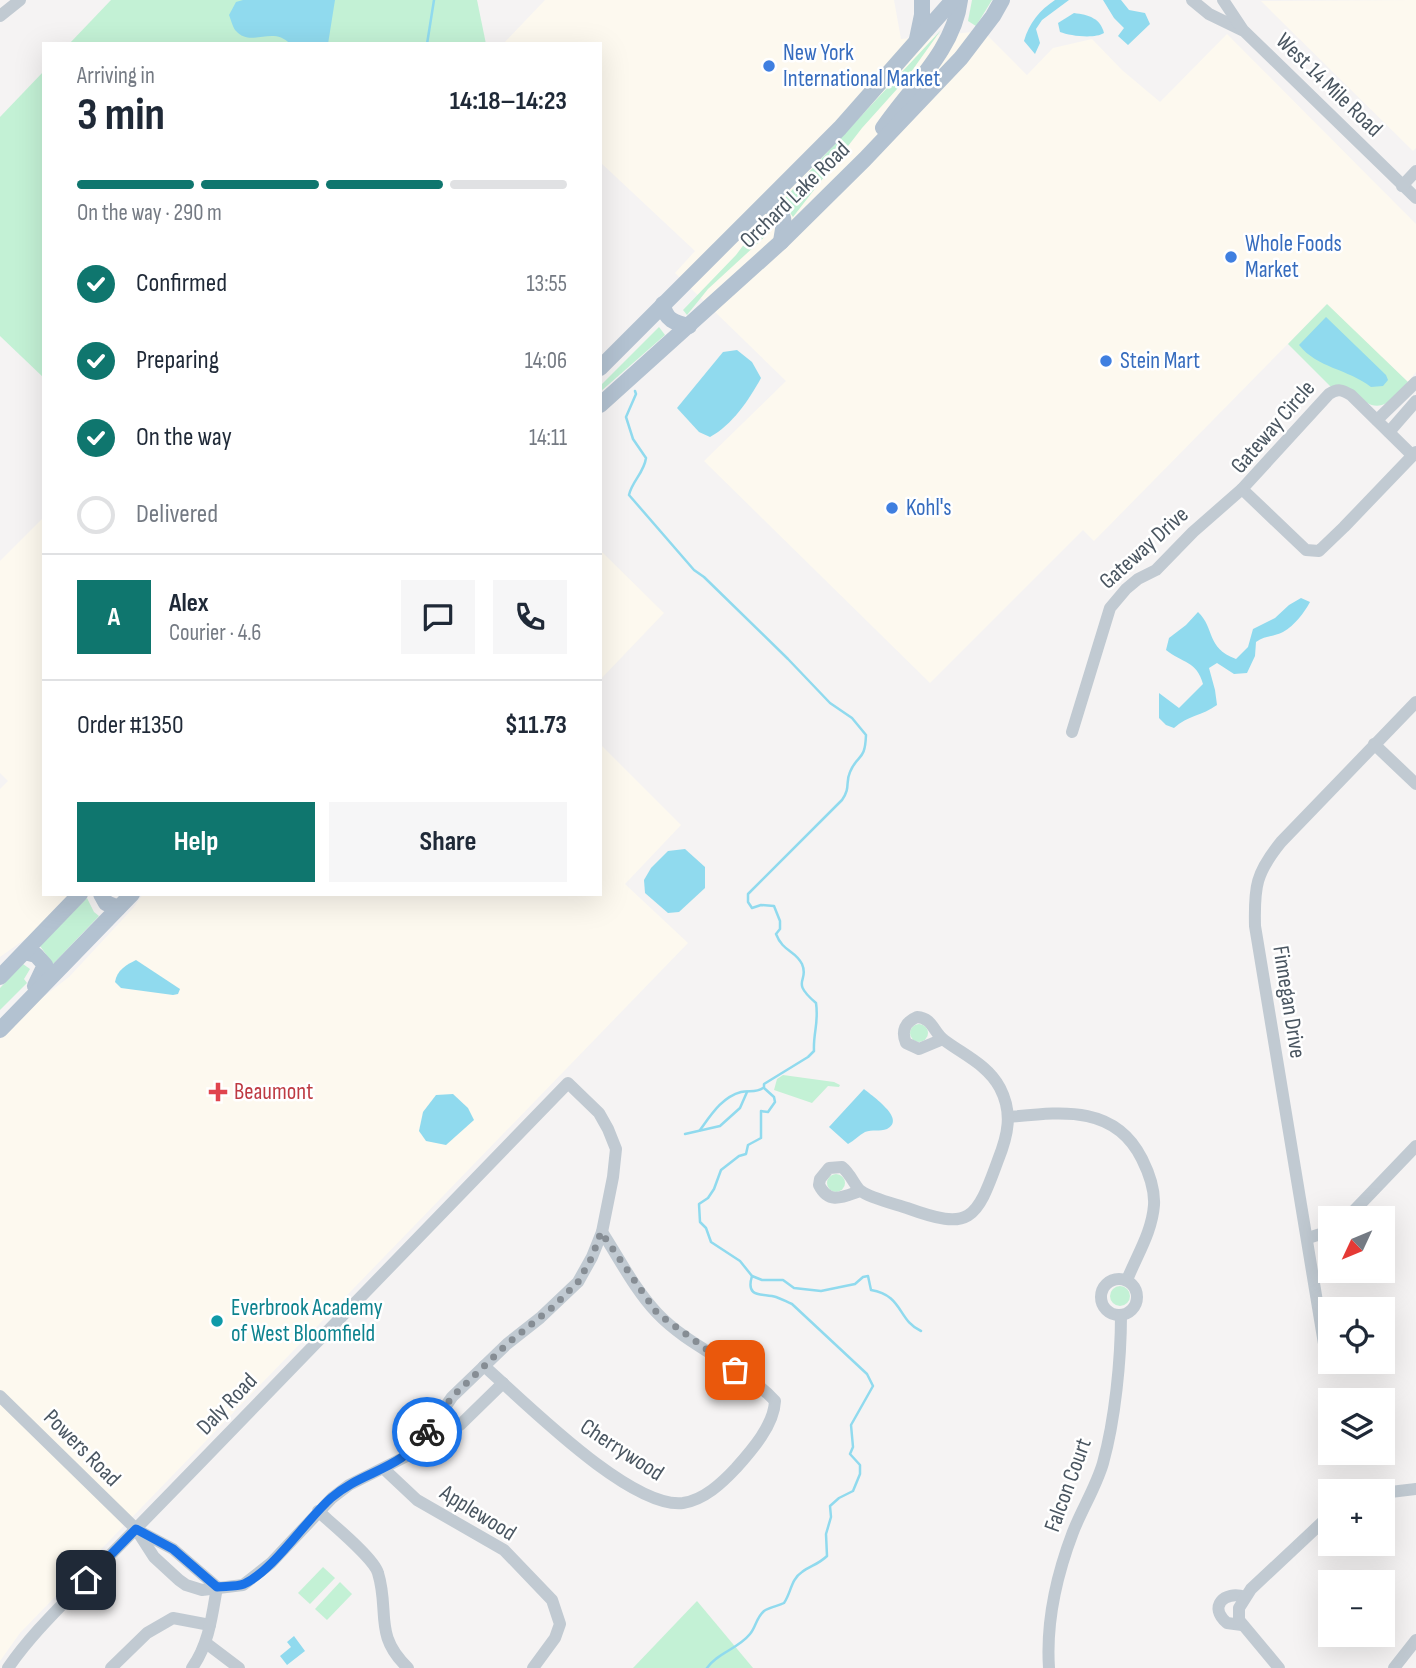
<!DOCTYPE html>
<html lang="en">
<head>
<meta charset="utf-8">
<style>
  :root { --surface:#fff; --page:#f6f6f7; --text:#1f2937; --muted:#747a83; --line:#e0e1e3; --accent:#0f766e }
  body { margin:0; font-family:"Sofia Sans Condensed",sans-serif; background:var(--page); color:var(--text); height:100vh; display:flex; flex-direction:column; font-size:26px; white-space:nowrap }
  * { box-sizing:border-box; margin:0 }
  p { font-size:23px; color:var(--muted) }
  .icon { flex:none; width:38px; height:38px; fill:none; stroke:currentColor; stroke-width:2; stroke-linecap:round; stroke-linejoin:round }
  .map { position:relative; flex:1; overflow:hidden }
  .drawer { position:absolute; left:42px; top:42px; width:560px; height:854px; display:flex; flex-direction:column; background:var(--surface); border-radius:0px; box-shadow:0 7px 28px #0002 }
  .drawer>* { flex:none }
  .needle { width:46px; rotate:226deg }
  .controls { position:absolute; left:1318px; top:1206px; display:grid; gap:14px }
  .controls a { display:grid; place-items:center; width:77px; height:77px; border-radius:0px; background:var(--surface); box-shadow:0 7px 28px #0002; font-size:35px }
  .pin { position:absolute; display:grid; place-items:center; width:60px; height:60px; color:#fff; margin:-30px; border-radius:14px; box-shadow:0 4px 10px #0006 }
  .courier { position:absolute; display:grid; place-items:center; width:70px; height:70px; margin:-35px; border:5px solid #1a73e8; border-radius:50%; background:#fff; color:#222; box-shadow:0 2px 9px #0007 }
  .head em { font-style:normal; font-weight:700 }
  .head div { display:flex; flex-direction:column-reverse }
  .head { display:flex; align-items:center; justify-content:space-between; height:119px; padding:0 35px }
  h1 { font-size:46px; font-weight:700; line-height:52px }
  .bar { display:grid; grid-template-columns:repeat(4,1fr); gap:10px 7px; align-content:center; height:84px; padding:0 35px }
  .bar i { height:9px; border-radius:5px; background:var(--line) }
  .bar .current { background:var(--accent) }
  .bar p { grid-column:span 4 }
  .line { display:flex; align-items:center; gap:18px; padding:0 35px; border-top:2px solid var(--line) }
  .line div { flex:1 }
  .round { display:grid; place-items:center; flex:none; width:74px; height:74px; border-radius:0px; background:var(--page) }
  ol { padding:0 35px; list-style:none }
  li { display:flex; align-items:center; gap:21px; height:77px }
  li p { margin-inline-start:auto }
  li .icon { padding:7px; border-radius:50%; background:var(--accent); color:#fff; stroke-width:4 }
  li:last-child { color:var(--muted) }
  li i { width:38px; height:38px; border:4px solid var(--line); border-radius:50% }
  .cta { display:flex; gap:14px; margin-top:auto; padding:14px 35px }
  .cta a { flex:1; height:80px; border-radius:0px; background:var(--accent); color:#fff; font-size:28px; font-weight:700; line-height:80px; text-align:center }
  .cta a+a { background:var(--page); color:var(--text) }
  .map>svg:first-child { display:block }
  .commercial { fill:#fdf9ef }
  .green { fill:#c3f1d5 }
  .water { fill:#90daee }
  .lines { fill:none; stroke-linecap:round; stroke-linejoin:round }
  .stream { stroke:#90daee; stroke-width:2.5 }
  .minor { stroke:#c1cad2; stroke-width:12 }
  .major { stroke:#b3c2d1; stroke-width:16 }
  .done { stroke:#868d94; stroke-width:7; stroke-dasharray:0 12.6 }
  .route { stroke:#1a73e8; stroke-width:9 }
  .shop-dot { fill:#3f7fe0; stroke:#fff; stroke-width:2.5 }
  .health-dot { fill:#e0444e; stroke:#fff; stroke-width:2.5 }
  .culture-dot { fill:#0f9aa8; stroke:#fff; stroke-width:2.5 }
  .labels { text-anchor:middle; dominant-baseline:central; stroke-width:5; stroke-linejoin:round; paint-order:stroke }
  .shop-label { font-size:23px; fill:#366cbe; stroke:#fff; text-anchor:start }
  .street-label { font-size:23px; fill:#4a5661; stroke:#fff }
  .health-label { font-size:23px; fill:#be3a42; stroke:#fff; text-anchor:start }
  .culture-label { font-size:23px; fill:#0d838f; stroke:#fff; text-anchor:start }
</style>
</head>
<body>
<div class="map">
<svg width="1416" height="1668" viewBox="0 0 1416 1668">
  <rect width="100%" height="100%" fill="#f5f3f3"/>
  <!-- commercial -->
  <g class="commercial">
    <polygon points="545,0 894,0 901,39 983,31 1027,75 1053,48 1092,39 1122,70 1160,102 1227,34 1416,224 1416,372 1408,382 1326,305 1094,541 1083,530 930,683 704,461 786,381 675,273 695,251 600,162 600,44 503,44"/>
    <polygon points="1416,0 1416,148 1413,151 1261,1"/>
    <polygon points="44,517 44,894 70,894 28,937 0,957 0,789 8,781 0,773 0,561"/>
    <polygon points="600,550 664,613 600,680"/>
    <polygon points="600,744 681,825 625,884 688,943 20,1633 0,1661 0,1039 38,1001 69,977 134,907 143,894 600,894"/>
  </g>
  <!-- green -->
  <g class="green">
    <polygon points="111,0 477,0 486,44 69,44"/>
    <polygon points="972,0 992,0 976,26 968,21"/>
    <polygon points="941,30 906,79 862,128 793,217 782,201"/>
    <polygon points="44,71 44,378 0,336 0,117"/>
    <polygon points="769,220 772,220 768,229 770,232 708,289 687,315 683,310 736,255 760,223 763,225"/>
    <path d="M 1327,304 L 1408,382 C 1401,389 1392,402 1382,405 C 1362,411 1355,380 1331,387 L 1288,344 Z"/>
    <polygon points="659,327 665,335 600,392 600,386"/>
    <polygon points="87,898 94,912 99,916 53,964 40,946"/>
    <polygon points="23,964 30,969 24,979 27,983 0,1010 0,988"/>
    <circle cx="919" cy="1033" r="9"/>
    <polygon points="783,1075 834,1082 840,1085 839,1087 828,1086 812,1103 774,1090 777,1079"/>
    <circle cx="836" cy="1183" r="9"/>
    <circle cx="1120" cy="1296" r="10"/>
    <polygon points="323,1567 335,1578 310,1604 298,1593"/>
    <polygon points="340,1582 352,1594 327,1620 315,1609"/>
    <polygon points="697,1601 753,1668 633,1668"/>
  </g>
  <!-- water -->
  <g class="water">
    <path d="M 243,0 L 335,0 L 328,44 L 290,44 C 273,25 251,48 236,31 C 233,28 231,20 229,15 L 236,2 Z"/>
    <path d="M 1055,0 L 1069,0 L 1042,20 L 1036,29 L 1040,43 L 1035,54 L 1024,41 C 1029,23 1040,10 1055,0 Z"/>
    <polygon points="1103,0 1121,0 1129,10 1145,13 1150,24 1128,45 1118,36 1124,28 1114,18"/>
    <path d="M 1074,13 C 1089,15 1100,18 1104,33 C 1095,39 1070,36 1060,32 L 1058,23 Z"/>
    <path d="M 1326,317 L 1386,375 L 1388,380 L 1383,386 L 1371,387 C 1348,369 1317,368 1299,345 Z"/>
    <path d="M 737,350 L 752,362 L 761,378 C 749,400 732,425 710,437 L 699,432 L 677,408 L 723,352 Z"/>
    <path d="M 1301,598 L 1310,602 C 1304,613 1295,625 1283,632 C 1274,637 1265,635 1256,642 L 1255,656 L 1247,673 L 1234,674 L 1217,663 L 1209,668 L 1215,690 L 1217,705 C 1202,716 1188,715 1174,728 L 1166,725 L 1159,718 L 1159,693 L 1179,708 L 1203,684 C 1197,661 1182,663 1166,650 L 1169,638 L 1186,625 L 1198,612 C 1215,628 1206,648 1236,659 L 1248,647 L 1253,629 L 1275,618 L 1289,605 Z"/>
    <polygon points="685,849 705,867 705,888 679,912 668,913 645,893 644,880 651,868 668,851"/>
    <path d="M 136,960 L 180,989 L 178,994 L 173,995 L 121,988 L 115,982 C 117,970 126,965 136,960 Z"/>
    <path d="M 864,1089 C 872,1096 907,1119 887,1129 C 880,1132 872,1129 865,1132 C 859,1135 854,1141 848,1144 L 829,1127 Z"/>
    <polygon points="453,1094 468,1108 474,1120 446,1145 426,1141 419,1131 423,1112 436,1095"/>
    <polygon points="294,1636 305,1651 287,1665 280,1656 291,1647 287,1642"/>
  </g>
  <g class="lines">
    <!-- stream -->
    <g class="stream">
      <polyline points="427,44 434,0"/>
      <path d="M 635,391 L 636,394 L 626,417 L 633,439 L 646,458 C 644,473 632,481 629,495 L 694,570 L 704,577 L 788,659 L 830,703 L 852,718 L 866,735 C 865,762 858,753 850,772 C 845,783 851,787 842,800 L 748,894 L 748,902 L 752,908 L 761,905 L 774,906 L 780,921 L 780,929 L 776,934 C 783,952 795,950 802,964 C 810,982 789,980 816,1003 C 819,1023 813,1033 814,1051 L 808,1057 L 764,1084 L 764,1088 L 774,1097 L 775,1102 L 768,1112 L 761,1111 L 761,1138 L 748,1145 L 746,1154 L 739,1156 L 721,1170 L 714,1189 L 708,1198 L 699,1204 L 700,1222 L 706,1228 L 711,1242 L 740,1261 L 752,1276 L 762,1280 L 783,1280 L 794,1288 L 821,1291 L 855,1284 L 863,1277 L 868,1276 L 871,1290 C 903,1295 898,1321 921,1331"/>
      <path d="M 700,1130 C 711,1115 722,1097 741,1092 C 749,1090 756,1093 763,1088"/>
      <polyline points="685,1134 720,1126 740,1108 747,1092"/>
      <path d="M 707,1668 C 717,1653 738,1649 750,1634 C 756,1627 756,1618 764,1611 C 770,1607 778,1606 784,1603 C 791,1593 791,1579 802,1572 C 810,1566 819,1564 827,1556 L 826,1534 L 831,1517 L 830,1506 L 839,1498 L 853,1491 L 860,1474 L 860,1465 L 850,1454 L 853,1447 L 851,1425 L 873,1386 L 867,1374 L 792,1304 C 787,1302 782,1299 776,1297 C 763,1293 745,1299 752,1276"/>
    </g>
    <!-- minor -->
    <g class="minor">
      <polyline points="1192,0 1209,14 1242,30"/>
      <polyline points="1223,0 1243,30 1416,198"/>
      <polyline points="0,16 20,0"/>
      <polyline points="1402,186 1416,171"/>
      <polyline points="1377,420 1416,382"/>
      <polyline points="1389,432 1416,401"/>
      <path d="M 1412,455 L 1351,395 C 1342,390 1338,388 1329,394 L 1242,489 L 1306,550 L 1319,551 L 1344,527 L 1416,452"/>
      <polyline points="1072,732 1110,608 1126,589 1138,579 1156,570 1193,532 1242,489"/>
      <polyline points="1374,744 1416,784"/>
      <path d="M 1010,1117 C 1060,1112 1115,1104 1142,1159 C 1149,1173 1155,1188 1154,1205 C 1152,1232 1137,1255 1127,1280"/>
      <path d="M 860,1191 C 843,1197 829,1205 819,1185 L 820,1179 L 829,1168 L 842,1167 C 851,1174 855,1187 861,1191 C 870,1198 895,1204 907,1208 C 970,1231 976,1221 998,1160 C 1008,1135 1013,1113 1000,1088 C 988,1065 964,1055 944,1040 C 933,1032 933,1018 917,1017 C 905,1022 901,1031 906,1043 L 919,1049 L 943,1039"/>
      <polyline points="1347,1218 1416,1146"/>
      <polyline points="1308,1238 1330,1231"/>
      <circle cx="1119" cy="1297" r="18"/>
      <path d="M 484,1366 C 524,1401 630,1509 683,1503 C 704,1500 722,1483 736,1468 C 752,1450 774,1425 775,1401 C 742,1365 691,1349 657,1313 C 635,1290 619,1258 602,1232"/>
      <path d="M 1328,1368 L 1255,926 C 1254,886 1256,873 1281,842 L 1416,702"/>
      <path d="M 0,1396 L 136,1529 L 154,1557 L 179,1580 L 186,1585 L 202,1590 L 243,1585 L 271,1563 L 332,1498 L 349,1485 L 407,1456 L 424,1438 L 452,1397 L 507,1344 L 540,1318 L 578,1282 L 592,1257 L 602,1232 L 613,1177 L 616,1149 L 608,1129 L 599,1113 L 568,1083 C 444,1211 320,1339 196,1467 C 159,1505 122,1543 85,1581 C 58,1609 30,1636 8,1668"/>
      <polyline points="460,1425 503,1383"/>
      <polyline points="384,1469 417,1500 504,1550 552,1600 560,1624 555,1638 533,1668"/>
      <polyline points="1382,1493 1416,1489"/>
      <path d="M 318,1511 C 331,1523 374,1558 378,1573 C 390,1612 373,1635 408,1668"/>
      <polyline points="139,1531 173,1549 217,1587"/>
      <path d="M 1242,1625 L 1227,1623 C 1208,1607 1224,1590 1245,1597"/>
      <polyline points="206,1643 239,1668"/>
      <polyline points="111,1668 147,1633 173,1618 210,1625"/>
      <path d="M 192,1668 C 209,1644 212,1616 217,1587"/>
      <path d="M 1049,1668 C 1046,1623 1057,1574 1073,1532 C 1082,1509 1096,1487 1103,1463 C 1115,1420 1121,1360 1121,1315"/>
      <polyline points="1279,1668 1239,1620 1239,1608 1251,1589 1330,1515"/>
      <polyline points="1394,1668 1416,1640"/>
    </g>
    <!-- major -->
    <g class="major">
      <polyline points="917,39 922,15 922,0"/>
      <path d="M 883,128 C 910,88 954,50 960,0"/>
      <path d="M 764,206 L 774,205 C 788,216 783,226 781,242"/>
      <path d="M 663,304 C 665,320 675,323 689,326"/>
      <polyline points="600,368 840,128 953,0"/>
      <polyline points="600,405 781,242 865,159 961,58 993,16 1002,0"/>
      <polyline points="101,894 106,903 118,908"/>
      <polyline points="25,952 36,955 45,965 35,986"/>
      <polyline points="0,977 80,894"/>
      <polyline points="0,1030 132,894"/>
    </g>
  </g>
  <g class="lines">
    <!-- done -->
    <polyline class="done" points="427,1432 452,1397 507,1344 554,1306 578,1282 592,1257 601,1232 657,1313 735,1370"/>
    <!-- route -->
    <path class="route" d="M 86,1580 L 136,1529 L 173,1549 L 217,1587 C 225,1586 236,1587 244,1584 C 274,1570 305,1521 331,1498 C 363,1470 401,1471 427,1432"/>
  </g>
  <!-- markers -->
  <g class="shop-dot">
    <circle cx="769" cy="66" r="7"/>
    <circle cx="1231" cy="257" r="7"/>
    <circle cx="1106" cy="361" r="7"/>
    <circle cx="892" cy="508" r="7"/>
  </g>
  <path class="health-dot" d="M214.5 1081.5h7v7h7v7h-7v7h-7v-7h-7v-7h7z"/>
  <circle class="culture-dot" cx="217" cy="1321" r="7"/>
  <g class="labels">
    <!-- shop labels -->
    <g class="shop-label">
      <text x="783" y="53">New York<tspan x="783" dy="26">International Market</tspan></text>
      <text x="1245" y="244">Whole Foods<tspan x="1245" dy="26">Market</tspan></text>
      <text x="1120" y="361">Stein Mart</text>
      <text x="906" y="508">Kohl's</text>
    </g>
    <!-- street labels -->
    <g class="street-label">
      <text transform="translate(1329 85) rotate(44)">West 14 Mile Road</text>
      <text transform="translate(795 195) rotate(-44)">Orchard Lake Road</text>
      <text transform="translate(1273 427) rotate(-49)">Gateway Circle</text>
      <text transform="translate(1144 548) rotate(-42)">Gateway Drive</text>
      <text transform="translate(1289 1002) rotate(81)">Finnegan Drive</text>
      <text transform="translate(227 1404) rotate(-46)">Daly Road</text>
      <text transform="translate(82 1448) rotate(45)">Powers Road</text>
      <text transform="translate(622 1450) rotate(33)">Cherrywood</text>
      <text transform="translate(1068 1485) rotate(-70)">Falcon Court</text>
      <text transform="translate(478 1513) rotate(32)">Applewood</text>
    </g>
    <!-- health labels -->
    <g class="health-label">
      <text x="234" y="1092">Beaumont</text>
    </g>
    <!-- culture labels -->
    <g class="culture-label">
      <text x="231" y="1308">Everbrook Academy<tspan x="231" dy="26">of West Bloomfield</tspan></text>
    </g>
  </g>
</svg>
<div class="controls">
<a><svg class="needle" viewBox="-14 -14 28 28"><path d="M0-13l5 13h-10z" fill="#e53935"/><path d="M0 13l5-13h-10z" fill="#747a83"/></svg></a>
<a><svg class="icon" aria-label="locate" viewBox="0 0 24 24"><circle cx="12" cy="12" r="6"/><path d="M12 2v4M12 18v4M2 12h4M18 12h4"/></svg></a>
<a><svg class="icon" aria-label="layers" viewBox="0 0 24 24"><path d="M12 4l9 5-9 5-9-5zM3 14l9 5 9-5"/></svg></a>
<a>+</a>
<a>−</a>
</div>
<div class="pin" style="left:735px;top:1370px;background:#ea580c"><svg class="icon" aria-label="bag" viewBox="0 0 24 24"><path d="M5 8h14l-1 12H6zM9 8a3 3 0 0 1 6 0"/></svg></div>
<div class="pin" style="left:86px;top:1580px;background:#1f2937"><svg class="icon" aria-label="home" viewBox="0 0 24 24"><path d="M3 11l9-7 9 7M6 9v11h12V9"/></svg></div>
<div class="courier" style="left:427px;top:1432px"><svg class="icon" aria-label="bike" viewBox="0 0 24 24"><circle cx="6" cy="16" r="4"/><circle cx="18" cy="16" r="4"/><path d="M6 16l4-8h5l3 8M10 8l3 8H6M13 5h3"/></svg></div>
<section class="drawer">
<div class="head"><div><h1>3 min</h1><p>Arriving in</p></div><em>14:18–14:23</em></div>
<div class="bar"><i class="current"></i><i class="current"></i><i class="current"></i><i></i><p>On the way · 290 m</p></div>
<ol>
<li><svg class="icon" aria-label="check" viewBox="0 0 24 24"><path d="M5 12l5 5 9-10"/></svg>Confirmed<p>13:55</p></li>
<li><svg class="icon" aria-label="check" viewBox="0 0 24 24"><path d="M5 12l5 5 9-10"/></svg>Preparing<p>14:06</p></li>
<li><svg class="icon" aria-label="check" viewBox="0 0 24 24"><path d="M5 12l5 5 9-10"/></svg>On the way<p>14:11</p></li>
<li><i></i>Delivered</li>
</ol>
<div class="line" style="height:126px"><b class="round" style="background:var(--accent);color:#fff">A</b><div><b>Alex</b><p>Courier · 4.6</p></div><a class="round"><svg class="icon" aria-label="chat" viewBox="0 0 24 24"><path d="M4 5h16v11H9l-5 4z"/></svg></a><a class="round"><svg class="icon" aria-label="phone" viewBox="0 0 24 24"><path d="M5 4h4l2 5-3 2q2 4 5 5l2-3 5 2v4C11 20 4 13 5 4z"/></svg></a></div>
<div class="line" style="height:91px"><div>Order #1350</div><b>$11.73</b></div>
<div class="cta"><a>Help</a><a>Share</a></div>
</section>
</div>
</body>
</html>
